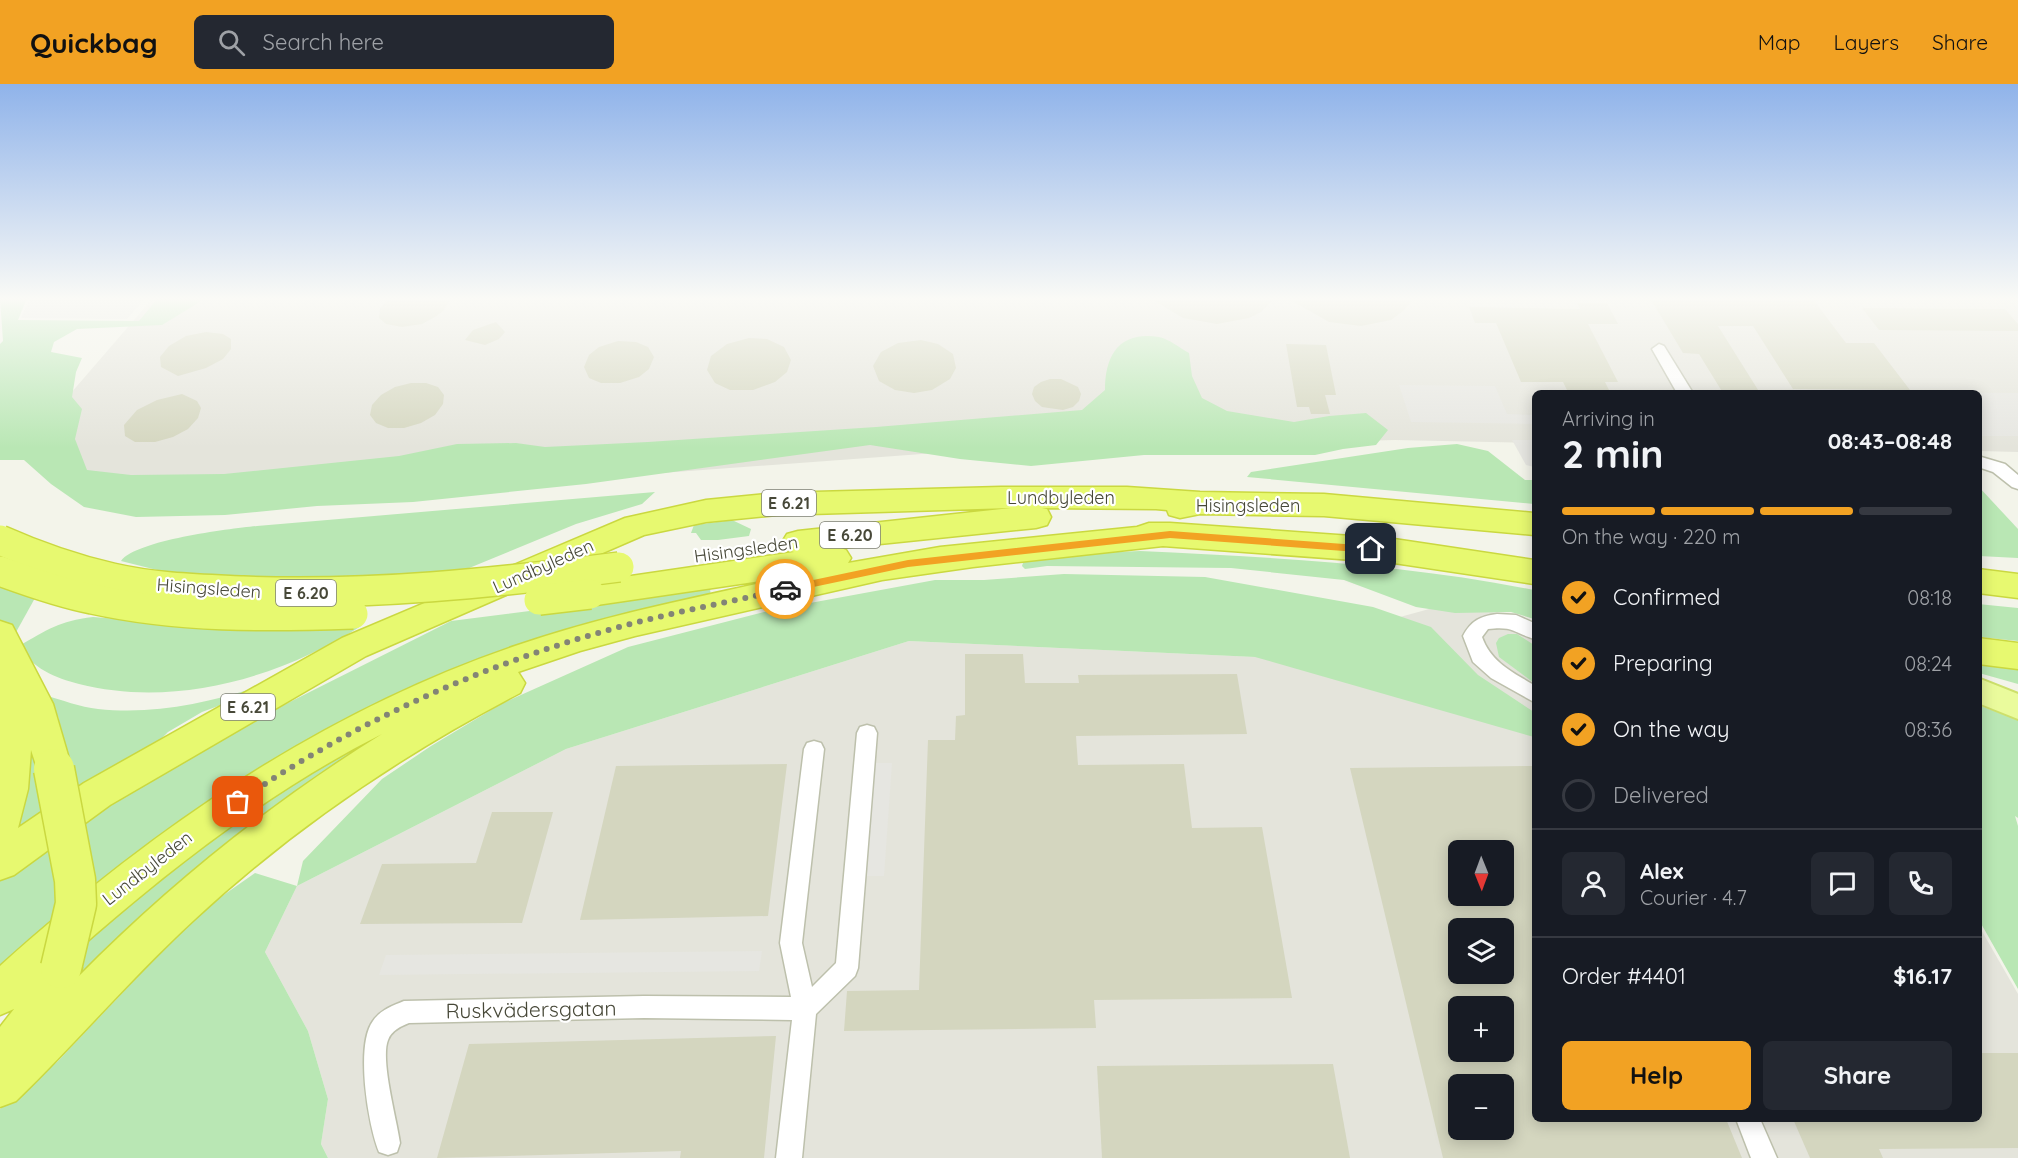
<!DOCTYPE html>
<html lang="en">
<head>
<meta charset="utf-8">
<style>
  :root { --surface:#171b24; --page:#242831; --text:#f1f3f6; --muted:#9ea1a6; --line:#363941; --accent:#f2a223 }
  body { margin:0; font-family:Quicksand,sans-serif; background:var(--page); color:var(--text); height:100vh; display:flex; flex-direction:column; font-size:22px; white-space:nowrap }
  * { box-sizing:border-box; margin:0 }
  p { font-size:20px; color:var(--muted) }
  .icon { flex:none; width:33px; height:33px; fill:none; stroke:currentColor; stroke-width:2; stroke-linecap:round; stroke-linejoin:round }
  .map { position:relative; flex:1; overflow:hidden }
  .panel { position:absolute; left:1532px; top:306px; width:450px; height:732px; display:flex; flex-direction:column; background:var(--surface); border-radius:9px; box-shadow:0 3px 15px #0003 }
  .panel>* { flex:none }
  .needle { width:39px; rotate:179deg }
  .controls { position:absolute; left:1448px; top:756px; display:grid; gap:12px }
  .controls a { display:grid; place-items:center; width:66px; height:66px; border-radius:9px; background:var(--surface); box-shadow:0 3px 15px #0003; font-size:30px }
  .pin { position:absolute; display:grid; place-items:center; width:51px; height:51px; color:#fff; margin:-26px; border-radius:12px; box-shadow:0 3px 9px #0006 }
  .courier { position:absolute; display:grid; place-items:center; width:60px; height:60px; margin:-30px; border:4px solid #f2a223; border-radius:50%; background:#fff; color:#222; box-shadow:0 2px 8px #0007 }
  .head em { font-style:normal; font-weight:700 }
  .head div { display:flex; flex-direction:column-reverse }
  .head { display:flex; align-items:center; justify-content:space-between; height:102px; padding:0 30px }
  h1 { font-size:39px; font-weight:700; line-height:45px }
  .bar { display:grid; grid-template-columns:repeat(4,1fr); gap:9px 6px; align-content:center; height:72px; padding:0 30px }
  .bar i { height:8px; border-radius:4px; background:var(--line) }
  .bar .selected { background:var(--accent) }
  .bar p { grid-column:span 4 }
  .line { display:flex; align-items:center; gap:15px; padding:0 30px; border-top:2px solid var(--line) }
  .line div { flex:1 }
  .round { display:grid; place-items:center; flex:none; width:63px; height:63px; border-radius:9px; background:var(--page) }
  ol { padding:0 30px; list-style:none }
  li { display:flex; align-items:center; gap:18px; height:66px }
  li p { margin-inline-start:auto }
  li .icon { padding:6px; border-radius:50%; background:var(--accent); color:#111; stroke-width:4 }
  li:last-child { color:var(--muted) }
  li i { width:33px; height:33px; border:3px solid var(--line); border-radius:50% }
  .button { display:flex; gap:12px; margin-top:auto; padding:12px 30px }
  .button a { flex:1; height:69px; border-radius:9px; background:var(--accent); color:#111; font-size:24px; font-weight:700; line-height:69px; text-align:center }
  .button a+a { background:var(--page); color:var(--text) }
  header { display:flex; align-items:center; gap:36px; box-sizing:border-box; height:84px; padding:0 30px; background:var(--accent); color:#111 }
  header strong { font-size:28px }
  nav { display:flex; gap:33px; margin-inline-start:auto; font-size:21px }
  .search { width:420px; height:54px; background:var(--page); display:flex; align-items:center; gap:15px; box-sizing:border-box; padding:0 21px; border-radius:9px; color:var(--muted); font-size:22px }
  .map>svg:first-child { display:block }
  .industrial { fill:#e4e4db; fill-rule:evenodd }
  .green { fill:#b9e7b4 }
  .parking { fill:#e6e6e1 }
  .building { fill:#d4d6bf; fill-rule:evenodd }
  .lines { fill:none; stroke-linecap:round; stroke-linejoin:round }
  .street-casing { stroke:#bdc0ac; stroke-width:3 }
  .primary-casing { stroke:#cde06c; stroke-width:4 }
  .highway-casing { stroke:#cad840; stroke-width:3 }
  .street { fill:#fff; fill-rule:evenodd }
  .primary { fill:#eafb9c; fill-rule:evenodd }
  .highway { fill:#e7f970; fill-rule:evenodd }
  .highway-bridge-far1-casing { stroke:#cad840; stroke-width:32; stroke-linecap:butt }
  .highway-bridge-casing { stroke:#cad840; stroke-width:43; stroke-linecap:butt }
  .highway-bridge-far1 { stroke:#e7f970; stroke-width:29 }
  .highway-bridge { stroke:#e7f970; stroke-width:40 }
  .route { fill:#f2a223 }
  .done { stroke:#838476; stroke-width:6; stroke-dasharray:0 10.8 }
  .labels { text-anchor:middle; dominant-baseline:central; stroke-width:4.5; stroke-linejoin:round; paint-order:stroke }
  .shield { fill:#fff; stroke:#7e7f74; stroke-width:1.5 }
  .shield-label { font-size:16px; font-weight:bold; fill:#474838 }
  .street-label { font-size:18px; fill:#474838; stroke:#fff }
  .near-street-label { font-size:21px; fill:#474838; stroke:#fff }
</style>
</head>
<body>
<header>
<strong>Quickbag</strong>
<div class="search"><svg class="icon" aria-label="search" viewBox="0 0 24 24"><circle cx="10" cy="10" r="6"/><path d="M15 15l6 6"/></svg>Search here</div>
<nav><a>Map</a><a>Layers</a><a>Share</a></nav>
</header>
<div class="map">
<svg width="2018" height="1074" viewBox="0 0 2018 1074">
  <rect width="100%" height="100%" fill="#f3f4ea"/>
  <!-- industrial -->
  <g class="industrial">
    <polygon points="153,214 2018,214 2018,368 1979,367 1978,309 1534,309 1534,359 1395,356 949,368 236,420 89,412 39,346"/>
    <path d="M 1451,519 L 1534,537 L 1534,1035 L 1978,1035 L 1979,842 L 2018,910 L 2018,1074 L 328,1074 L 321,1060 L 328,1015 L 308,947 L 265,868 L 297,802 L 566,665 L 909,557 L 1255,573 ZM 1458,766 L 1503,766 L 1503,812 L 1458,812 ZM 1458,844 L 1503,844 L 1503,890 L 1458,890 ZM 1458,922 L 1503,922 L 1503,968 L 1458,968 ZM 1458,1000 L 1503,1000 L 1503,1046 L 1458,1046 Z"/>
  </g>
  <!-- green -->
  <g class="green">
    <path d="M 0,214 L 27,214 L 18,236 L 139,237 L 158,214 L 201,214 L 198,219 L 162,241 L 77,245 L 54,258 L 51,268 L 82,274 L 76,288 L 72,313 L 82,325 L 75,355 L 87,386 L 131,391 L 224,390 L 399,372 L 457,360 L 516,359 L 545,363 L 648,358 L 876,343 L 1082,326 L 1105,306 C 1105,270 1120,247 1159,253 C 1169,255 1180,264 1189,269 L 1192,292 L 1202,314 L 1227,327 L 1294,338 L 1329,332 L 1366,329 L 1388,346 L 1376,361 L 1343,365 L 1315,371 L 1144,371 L 1031,382 L 960,375 L 870,361 L 586,400 L 413,418 L 317,422 L 225,431 L 136,433 L 84,423 L 51,400 L 24,376 L 0,376 L 0,260 L 3,257 Z"/>
    <polygon points="1457,360 1488,367 1525,396 1534,396 1534,420 1247,393 1251,388 1408,364"/>
    <polygon points="1978,402 2018,445 2018,474 1979,472"/>
    <path d="M 655,408 L 642,420 L 576,440 L 457,489 L 406,493 L 189,494 L 121,477 C 137,456 229,445 257,442 Z"/>
    <polygon points="732,436 751,445 749,452 718,456 701,456 696,449 691,449 694,441"/>
    <path d="M 1140,467 C 1271,473 1405,480 1534,506 L 1534,535 L 1511,528 L 1455,529 L 1416,523 L 1344,496 L 1231,484 L 1047,482 L 1025,485 L 1022,482 L 1025,472 Z"/>
    <polygon points="1064,490 1205,493 1373,523 1431,543 1478,591 1534,628 1534,653 1255,573 909,557 566,665 297,802 265,868 308,947 328,1015 321,1060 328,1074 0,1074 0,1025 58,977 198,829 255,789 297,802 303,777 382,695 431,662 501,620 628,563 772,526 935,496 984,496"/>
    <polygon points="0,503 35,514 15,550 0,545"/>
    <polygon points="710,504 711,515 509,569 88,819 77,735 250,638 451,537"/>
    <polygon points="1978,520 2018,524 2018,557 1979,553"/>
    <path d="M 93,533 L 168,539 L 361,542 C 280,594 174,624 79,600 C 56,594 31,584 19,562 C 47,546 59,537 93,533 Z"/>
    <polygon points="1508,550 1517,550 1534,561 1534,599 1499,573 1496,559 1499,554"/>
    <polygon points="1978,578 2018,582 2018,600 1979,589"/>
    <path d="M 261,602 L 256,608 L 202,628 L 168,648 L 154,662 L 73,714 L 58,632 L 44,611 C 62,616 80,623 98,625 C 154,631 208,619 261,602 Z"/>
    <polygon points="1978,621 2018,636 2018,734 2015,732 2018,742 2018,905 1979,836"/>
    <polygon points="419,623 59,911 80,862 166,778"/>
    <polygon points="31,664 48,730 6,759"/>
    <polygon points="53,754 61,833 0,899 0,790"/>
  </g>
  <!-- parking -->
  <g class="parking">
    <polygon points="30,214 145,214 127,235 21,234"/>
    <polygon points="1399,301 1495,302 1507,330 1534,331 1534,340 1411,338"/>
    <polygon points="1761,307 2018,309 2018,352 1979,352 1978,309 1763,309"/>
    <polygon points="1512,356 1534,356 1534,383 1526,381"/>
    <polygon points="873,679 892,679 884,792 864,792"/>
    <polygon points="762,867 759,887 379,891 386,871"/>
  </g>
  <!-- building -->
  <g class="building">
    <polygon points="390,214 451,214 443,227 435,233 422,240 402,243 386,240 379,234 380,224"/>
    <polygon points="1150,214 1275,214 1261,228 1249,234 1217,240 1183,234"/>
    <polygon points="1287,214 1414,214 1403,227 1391,236 1361,242 1329,238"/>
    <polygon points="1650,214 1812,214 1846,259 1874,259 1910,306 1793,305 1753,242 1718,242 1760,309 1723,309 1699,270 1683,269"/>
    <polygon points="1577,219 1607,219 1618,240 1588,240 1618,298 1605,298 1609,306 1567,306 1563,298 1521,298 1496,239 1475,239 1469,223 1580,225"/>
    <polygon points="1862,224 2005,225 2018,240 2018,247 1879,246"/>
    <polygon points="496,238 505,248 499,255 485,261 465,256 473,246"/>
    <polygon points="206,248 223,250 231,255 231,265 223,275 206,284 178,292 161,283 160,273 169,262 186,252"/>
    <polygon points="749,254 767,255 784,263 791,276 787,288 775,298 753,306 730,306 715,299 707,286 711,272 727,260"/>
    <polygon points="921,256 938,260 953,270 956,284 950,295 932,306 914,309 895,306 879,297 873,282 881,268 898,259"/>
    <polygon points="618,257 636,258 648,263 654,273 649,285 639,293 620,299 601,299 589,294 584,283 589,271 599,263"/>
    <polygon points="1286,260 1326,261 1336,311 1325,311 1330,330 1311,330 1309,323 1297,323"/>
    <polygon points="1050,295 1061,295 1078,303 1081,310 1079,317 1073,323 1063,326 1042,323 1035,317 1032,310 1034,303 1041,298"/>
    <polygon points="411,299 426,299 438,303 444,311 443,320 435,331 421,339 404,344 388,344 376,339 370,331 372,321 381,311 395,303"/>
    <polygon points="182,310 197,317 201,324 198,334 188,345 173,353 155,358 135,358 125,352 124,341 137,326 157,316"/>
    <polygon points="965,570 1023,570 1025,599 1079,599 1078,591 1237,590 1247,650 1076,652 1078,681 1184,680 1192,744 1262,743 1292,914 1094,916 1096,944 844,947 847,907 919,906 928,656 955,656 956,632 965,631"/>
    <polygon points="787,680 768,832 580,836 616,682"/>
    <path d="M 1534,682 L 1534,1035 L 1726,1035 L 1742,1074 L 1443,1074 L 1350,684 ZM 1458,766 L 1503,766 L 1503,812 L 1458,812 ZM 1458,844 L 1503,844 L 1503,890 L 1458,890 ZM 1458,922 L 1503,922 L 1503,968 L 1458,968 ZM 1458,1000 L 1503,1000 L 1503,1046 L 1458,1046 Z"/>
    <polygon points="492,728 553,728 522,839 360,840 382,780 476,779"/>
    <polygon points="776,952 764,1074 680,1074 681,1067 437,1074 469,960"/>
    <polygon points="1978,969 2018,969 2018,1064 1879,1065 1883,1074 1810,1074 1793,1035 1978,1035"/>
    <polygon points="1333,980 1350,1074 1102,1074 1097,982"/>
  </g>
  <g class="lines">
    <!-- street casing -->
    <g class="street-casing">
      <g id="street">
        <polygon points="1659,260 1664,262 1693,309 1677,309 1652,265"/>
        <polygon points="1978,372 2005,380 2018,391 2018,405 2012,403 1993,388 1978,383"/>
        <path d="M 1497,530 L 1516,531 L 1534,539 L 1534,555 C 1513,548 1513,542 1488,545 L 1482,553 C 1491,578 1512,588 1534,601 L 1534,618 L 1491,594 L 1473,578 L 1463,552 C 1471,537 1480,532 1497,530 Z"/>
        <path d="M 867,641 L 874,643 L 877,649 L 858,884 L 855,892 L 816,930 L 802,1074 L 776,1074 L 792,936 L 644,934 L 409,939 C 401,942 391,947 388,956 C 380,976 397,1036 400,1059 L 397,1068 L 388,1071 L 379,1068 C 368,1041 355,961 373,937 C 380,926 392,922 404,917 L 644,912 L 791,913 L 780,859 L 804,665 L 807,659 L 814,657 L 821,659 L 824,665 L 802,859 L 812,903 L 836,879 L 857,649 L 860,643 Z"/>
        <polygon points="1736,1035 1760,1035 1777,1074 1751,1074"/>
      </g>
    </g>
    <!-- primary casing -->
    <g class="primary-casing">
      <polygon id="primary" points="1978,594 2018,610 2018,635 1978,619"/>
    </g>
    <!-- highway casing -->
    <g class="highway-casing">
      <g id="highway">
        <path d="M 1127,403 L 1200,408 L 1324,410 L 1534,429 L 1534,451 L 1324,432 L 1200,430 L 1180,434 L 1169,431 L 1167,426 L 1156,425 L 1042,424 L 1047,425 L 1051,433 L 1047,441 L 1036,444 L 841,464 L 846,466 L 851,474 L 848,479 L 940,463 L 1137,443 L 1149,439 L 1170,439 L 1394,455 L 1534,476 L 1534,500 L 1394,479 L 1163,462 L 973,483 L 882,496 L 635,552 L 580,567 L 518,588 L 525,599 L 520,609 C 401,671 292,745 194,836 C 132,893 77,958 16,1017 L 0,1023 L 0,943 L 14,925 L 0,931 L 0,882 C 151,746 321,628 515,562 C 604,531 695,514 787,493 L 590,522 L 579,519 L 574,510 L 579,501 L 590,498 L 794,468 L 787,466 L 782,458 L 787,450 L 798,447 L 1011,424 L 777,431 L 706,438 L 644,451 L 366,572 L 110,721 L 14,791 L 0,796 L 0,537 L 12,541 L 53,620 L 72,685 L 67,696 L 54,701 L 41,696 L 31,666 L 28,705 L 18,744 L 84,699 L 342,554 L 625,434 L 706,416 L 777,409 L 1001,403 ZM 382,650 C 271,719 170,800 78,893 L 82,884 L 74,869 C 168,786 269,707 382,650 Z"/>
        <polygon points="1978,485 2018,490 2018,514 1978,509"/>
        <polygon points="1978,554 2018,559 2018,585 1978,580"/>
      </g>
    </g>
    <!-- street -->
    <use href="#street" class="street"/>
    <!-- primary -->
    <use href="#primary" class="primary"/>
    <!-- highway -->
    <use href="#highway" class="highway"/>
    <!-- highway-bridge-far1 casing -->
    <g class="highway-bridge-far1-casing">
      <g id="highway-bridge-far1">
        <path d="M 0,456 C 36,472 73,485 112,494 C 155,504 199,505 243,507 C 369,512 494,499 619,483"/>
        <path d="M 0,487 C 30,498 61,509 92,515 C 178,534 266,533 353,530"/>
        <polyline points="539,516 590,510"/>
      </g>
    </g>
    <!-- highway-bridge casing -->
    <g class="highway-bridge-casing">
      <polyline id="highway-bridge" points="54,685 75,796 76,820 61,884"/>
    </g>
    <!-- highway-bridge-far1 -->
    <use href="#highway-bridge-far1" class="highway-bridge-far1"/>
    <!-- highway-bridge -->
    <use href="#highway-bridge" class="highway-bridge"/>
  </g>
  <!-- sky -->
  <linearGradient id="sky" x2="0" y2="1"><stop stop-color="#8fb3ea"/><stop offset="0.59" stop-color="#fafaf6"/><stop offset="1" stop-color="#fafaf6" stop-opacity="0"/></linearGradient>
  <rect width="2018" height="364" fill="url(#sky)"/>
  <!-- route -->
  <polygon class="route" points="1170,447 1371,462 1375,465 1371,469 1170,454 908,483 785,509 781,505 785,502 908,476"/>
  <g class="lines">
    <!-- done -->
    <path class="done" d="M 238,718 C 358,635 493,576 634,539 C 684,526 735,517 785,505"/>
  </g>
  <g class="labels">
    <!-- shield labels -->
    <g class="shield">
      <rect x="762" y="406" width="54" height="26" rx="4.5"/>
      <rect x="820" y="438" width="60" height="26" rx="4.5"/>
      <rect x="276" y="496" width="60" height="26" rx="4.5"/>
      <rect x="221" y="610" width="54" height="26" rx="4.5"/>
    </g>
    <g class="shield-label">
      <text x="789" y="419">E 6.21</text>
      <text x="850" y="451">E 6.20</text>
      <text x="306" y="509">E 6.20</text>
      <text x="248" y="623">E 6.21</text>
    </g>
    <!-- street labels -->
    <g class="street-label">
      <text x="1061" y="413">Lundbyleden</text>
      <text x="1248" y="421">Hisingsleden</text>
      <text transform="translate(746 465) rotate(-8)">Hisingsleden</text>
      <text transform="translate(543 482) rotate(-24)">Lundbyleden</text>
      <text transform="translate(209 504) rotate(4)">Hisingsleden</text>
      <text transform="translate(147 784) rotate(-38)">Lundbyleden</text>
    </g>
    <!-- near-street labels -->
    <g class="near-street-label">
      <text transform="translate(531 925) rotate(-1)">Ruskvädersgatan</text>
    </g>
  </g>
</svg>
<div class="controls">
<a><svg class="needle" viewBox="-14 -14 28 28"><path d="M0-13l5 13h-10z" fill="#e53935"/><path d="M0 13l5-13h-10z" fill="#9ea1a6"/></svg></a>
<a><svg class="icon" aria-label="layers" viewBox="0 0 24 24"><path d="M12 4l9 5-9 5-9-5zM3 14l9 5 9-5"/></svg></a>
<a>+</a>
<a>−</a>
</div>
<div class="pin" style="left:238px;top:718px;background:#ea580c"><svg class="icon" aria-label="bag" viewBox="0 0 24 24"><path d="M5 8h14l-1 12H6zM9 8a3 3 0 0 1 6 0"/></svg></div>
<div class="pin" style="left:1371px;top:465px;background:#1f2937"><svg class="icon" aria-label="home" viewBox="0 0 24 24"><path d="M3 11l9-7 9 7M6 9v11h12V9"/></svg></div>
<div class="courier" style="left:785px;top:505px"><svg class="icon" aria-label="car" viewBox="0 0 24 24"><path d="M5 17H2v-5l4-1 3-4h7l3 4 3 1v5h-3M9 17h6M6 11h13"/><circle cx="7" cy="17" r="2"/><circle cx="17" cy="17" r="2"/></svg></div>
<section class="panel">
<div class="head"><div><h1>2 min</h1><p>Arriving in</p></div><em>08:43–08:48</em></div>
<div class="bar"><i class="selected"></i><i class="selected"></i><i class="selected"></i><i></i><p>On the way · 220 m</p></div>
<ol>
<li><svg class="icon" aria-label="check" viewBox="0 0 24 24"><path d="M5 12l5 5 9-10"/></svg>Confirmed<p>08:18</p></li>
<li><svg class="icon" aria-label="check" viewBox="0 0 24 24"><path d="M5 12l5 5 9-10"/></svg>Preparing<p>08:24</p></li>
<li><svg class="icon" aria-label="check" viewBox="0 0 24 24"><path d="M5 12l5 5 9-10"/></svg>On the way<p>08:36</p></li>
<li><i></i>Delivered</li>
</ol>
<div class="line" style="height:108px"><a class="round"><svg class="icon" aria-label="person" viewBox="0 0 24 24"><circle cx="12" cy="8" r="4"/><path d="M4 21q1-7 8-7t8 7"/></svg></a><div><b>Alex</b><p>Courier · 4.7</p></div><a class="round"><svg class="icon" aria-label="chat" viewBox="0 0 24 24"><path d="M4 5h16v11H9l-5 4z"/></svg></a><a class="round"><svg class="icon" aria-label="phone" viewBox="0 0 24 24"><path d="M5 4h4l2 5-3 2q2 4 5 5l2-3 5 2v4C11 20 4 13 5 4z"/></svg></a></div>
<div class="line" style="height:78px"><div>Order #4401</div><b>$16.17</b></div>
<div class="button"><a>Help</a><a>Share</a></div>
</section>
</div>
</body>
</html>
